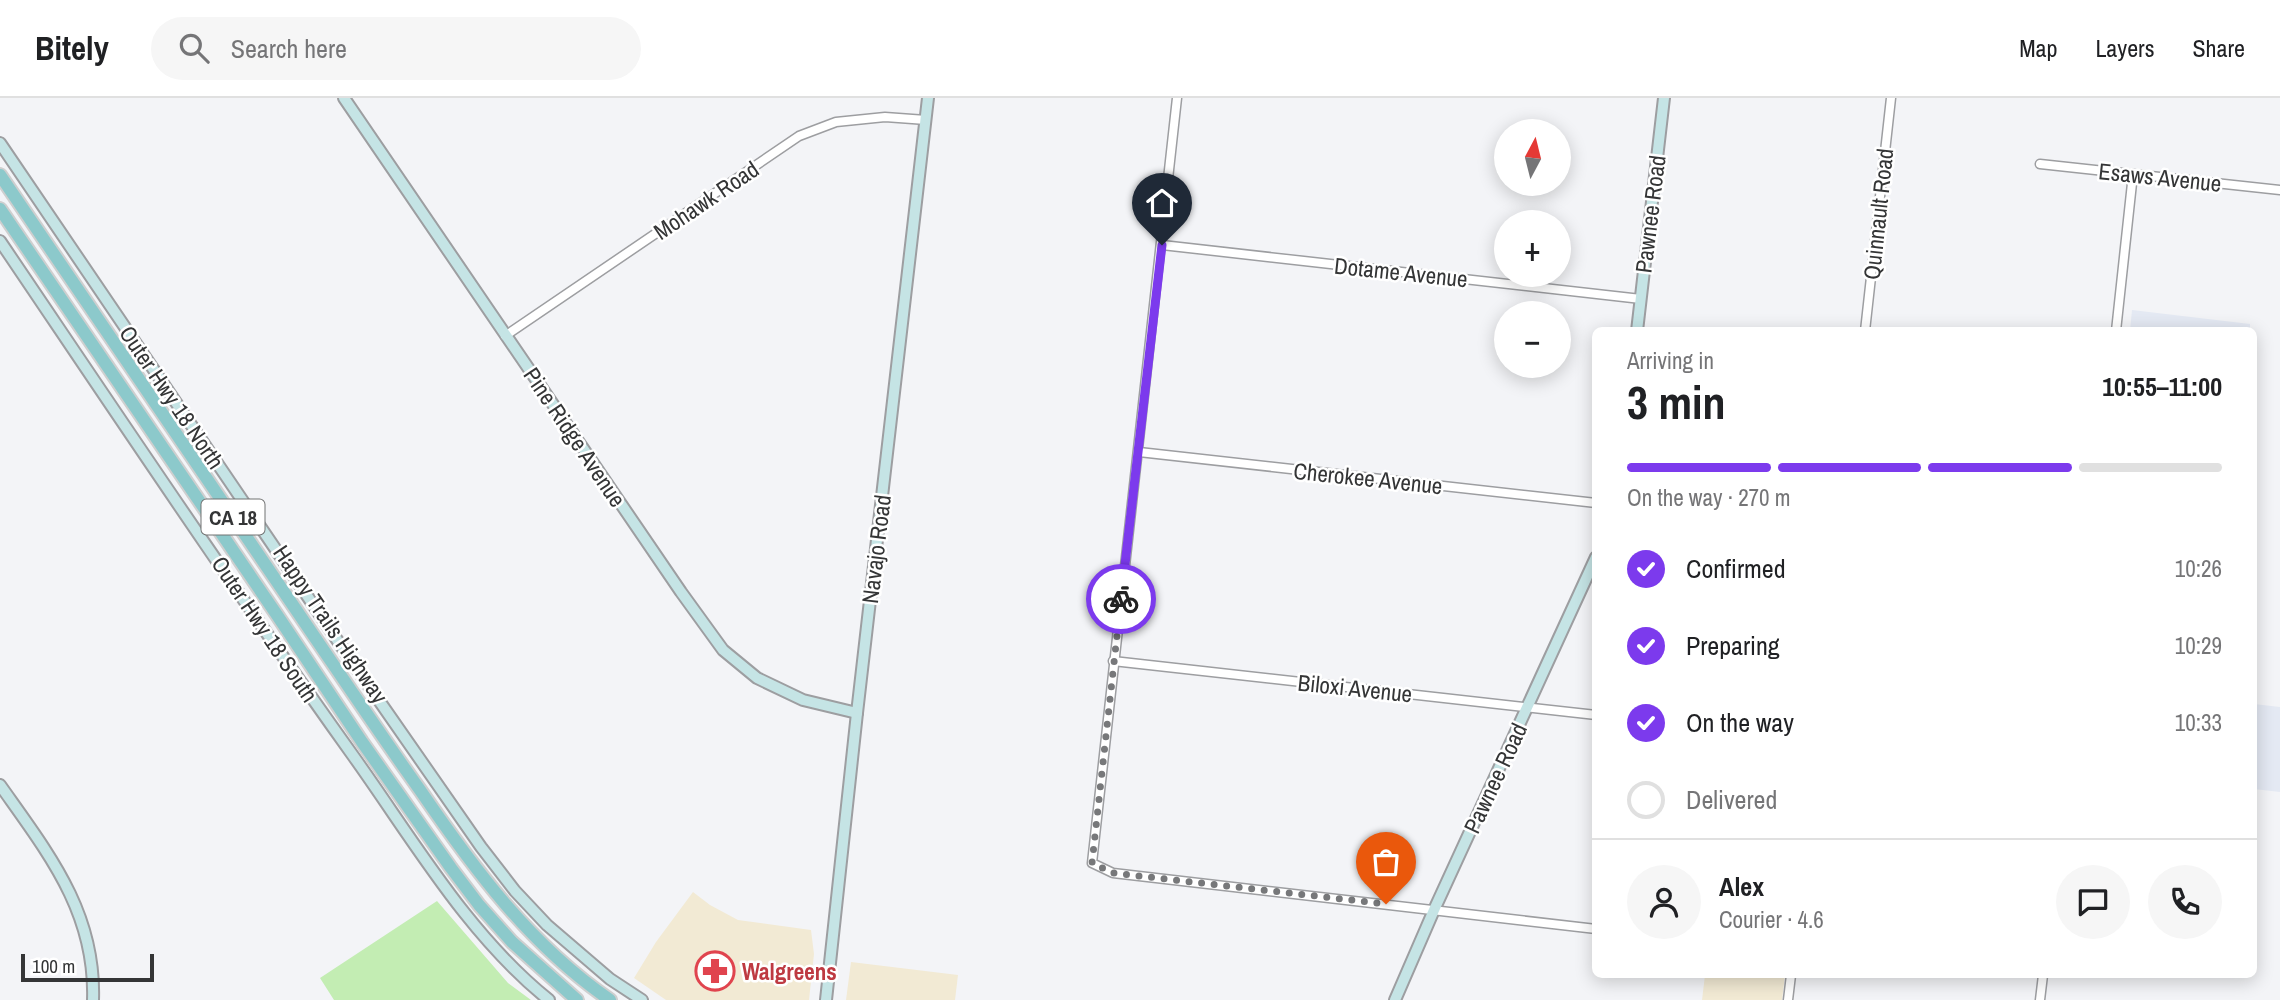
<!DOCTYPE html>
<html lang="en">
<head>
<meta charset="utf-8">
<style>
  :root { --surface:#fff; --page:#f6f6f6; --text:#202124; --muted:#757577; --line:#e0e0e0; --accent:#7c3aed }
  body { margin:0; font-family:"Archivo Narrow",sans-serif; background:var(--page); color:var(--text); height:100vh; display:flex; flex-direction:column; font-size:26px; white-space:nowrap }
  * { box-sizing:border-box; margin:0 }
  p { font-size:23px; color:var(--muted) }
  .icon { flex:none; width:38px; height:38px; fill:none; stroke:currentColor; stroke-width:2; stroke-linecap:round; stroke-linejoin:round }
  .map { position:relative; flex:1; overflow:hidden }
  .sheet { position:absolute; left:1592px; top:229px; width:665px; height:651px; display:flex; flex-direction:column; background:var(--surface); border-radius:10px; box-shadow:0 4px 18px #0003 }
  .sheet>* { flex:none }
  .needle { width:46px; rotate:7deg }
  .controls { position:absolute; left:1494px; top:21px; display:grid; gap:14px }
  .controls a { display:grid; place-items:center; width:77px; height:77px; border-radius:50%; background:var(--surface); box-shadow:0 4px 18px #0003; font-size:35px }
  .scale { position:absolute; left:21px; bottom:18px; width:133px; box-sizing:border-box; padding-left:7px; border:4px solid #343536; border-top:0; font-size:19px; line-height:24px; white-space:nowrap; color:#343536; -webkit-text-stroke:5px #fff; paint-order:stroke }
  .pin { position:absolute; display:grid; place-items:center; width:60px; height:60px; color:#fff; margin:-72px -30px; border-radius:50% 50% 50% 0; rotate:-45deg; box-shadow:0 0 7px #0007 }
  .pin .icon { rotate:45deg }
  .courier { position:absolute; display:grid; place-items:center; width:70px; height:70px; margin:-35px; border:5px solid #7c3aed; border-radius:50%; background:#fff; color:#222; box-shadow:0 2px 9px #0007 }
  .overview em { font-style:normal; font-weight:700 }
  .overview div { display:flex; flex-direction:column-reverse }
  .overview { display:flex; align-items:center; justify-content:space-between; height:119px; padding:0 35px }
  h1 { font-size:46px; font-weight:700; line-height:52px }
  .bar { display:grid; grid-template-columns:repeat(4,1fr); gap:10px 7px; align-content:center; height:84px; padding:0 35px }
  .bar i { height:9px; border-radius:5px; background:var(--line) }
  .bar .selected { background:var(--accent) }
  .bar p { grid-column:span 4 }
  .line { display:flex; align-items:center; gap:18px; padding:0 35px; border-top:2px solid var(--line) }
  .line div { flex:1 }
  .round { display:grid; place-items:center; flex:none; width:74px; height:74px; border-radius:37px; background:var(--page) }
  ol { padding:0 35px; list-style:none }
  li { display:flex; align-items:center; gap:21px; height:77px }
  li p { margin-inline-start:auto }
  li .icon { padding:7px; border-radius:50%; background:var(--accent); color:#fff; stroke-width:4 }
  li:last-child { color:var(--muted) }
  li i { width:38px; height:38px; border:4px solid var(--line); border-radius:50% }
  header { display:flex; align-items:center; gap:42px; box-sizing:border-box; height:98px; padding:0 35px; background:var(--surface); border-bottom:2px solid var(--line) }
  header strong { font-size:33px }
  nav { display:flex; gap:38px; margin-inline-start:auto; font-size:24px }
  .search { width:490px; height:63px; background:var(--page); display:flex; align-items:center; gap:18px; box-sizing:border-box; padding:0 24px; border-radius:38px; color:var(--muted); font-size:26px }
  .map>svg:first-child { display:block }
  .commercial { fill:#f2ead4 }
  .built { fill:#e4e9f3 }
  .green { fill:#c3edb3 }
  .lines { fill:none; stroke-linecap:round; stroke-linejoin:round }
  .street-casing { stroke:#9d9ea1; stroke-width:11 }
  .secondary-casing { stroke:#9d9ea1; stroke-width:14 }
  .primary-casing { stroke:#cecfcf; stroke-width:16 }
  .street { stroke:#fff; stroke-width:8 }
  .secondary { stroke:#c5e4e5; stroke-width:10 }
  .primary { stroke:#8cc9cb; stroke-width:12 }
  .done { stroke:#77787a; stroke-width:7; stroke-dasharray:0 12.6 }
  .route { stroke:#7c3aed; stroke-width:9 }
  .labels { text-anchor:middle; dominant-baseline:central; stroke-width:5; stroke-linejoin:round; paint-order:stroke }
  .shield { fill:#fff; stroke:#717272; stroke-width:2 }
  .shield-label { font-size:21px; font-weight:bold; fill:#343536 }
  .street-label { font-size:23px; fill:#343536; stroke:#fff }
  .health-label { font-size:23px; font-weight:bold; fill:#be3a42; stroke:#fff; text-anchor:start }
</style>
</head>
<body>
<header>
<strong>Bitely</strong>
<div class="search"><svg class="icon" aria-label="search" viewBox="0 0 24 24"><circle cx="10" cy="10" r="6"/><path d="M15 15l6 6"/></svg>Search here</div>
<nav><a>Map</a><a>Layers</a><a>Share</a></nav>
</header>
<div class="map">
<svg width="2280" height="902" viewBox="0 0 2280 902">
  <rect width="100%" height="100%" fill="#f3f4f7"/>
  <!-- commercial -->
  <g class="commercial">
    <polygon points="693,794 710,807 738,822 811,832 814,856 809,902 666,902 634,880 656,844"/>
    <polygon points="851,864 958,877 955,902 846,902"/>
    <polygon points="1705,877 1785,877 1782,902 1702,902"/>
  </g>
  <!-- built -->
  <g class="built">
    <polygon points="2132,212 2250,226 2250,233 2130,233"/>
    <polygon points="2254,606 2280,609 2280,694 2254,691"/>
  </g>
  <!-- green -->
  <polygon class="green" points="437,803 508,885 531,902 334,902 320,880"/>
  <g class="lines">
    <!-- street casing -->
    <g class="street-casing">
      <g id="street">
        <path d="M 1177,0 C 1150,255 1119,510 1092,765 L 1113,775 L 1596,831"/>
        <polyline points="2040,66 2280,92"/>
        <polyline points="1162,147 1641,201"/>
        <polyline points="1865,233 1891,0"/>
        <polyline points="2116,233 2133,76"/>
        <polyline points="505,238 799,38 836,24 885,19 926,22"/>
        <polyline points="1139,354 1596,405"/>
        <polyline points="1113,563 1596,617"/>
        <polyline points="1788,902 1791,877"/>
        <polyline points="2040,902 2043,877"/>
      </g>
    </g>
    <!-- secondary casing -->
    <g class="secondary-casing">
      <g id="secondary">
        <polyline points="344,0 681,494 723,552 757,580 803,602 857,615"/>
        <polyline points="0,45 348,558 481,749 515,793 547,827 610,881 642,902"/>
        <path d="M 0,143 C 117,316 233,490 354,659 C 414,743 468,837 549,902"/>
        <polyline points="1637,233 1664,0"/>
        <path d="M 0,687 C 48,755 96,814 93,902"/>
        <polyline points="826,902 857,615 928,0"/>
        <polyline points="1395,902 1434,812 1596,459"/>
      </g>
    </g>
    <!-- primary casing -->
    <g class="primary-casing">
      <g id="primary">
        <path d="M 0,77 C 106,233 212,388 318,544 C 352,594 385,643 420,692 C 474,771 530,847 610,902"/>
        <polyline points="0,111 277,517 362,644 451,770 479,807 512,844 577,902"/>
      </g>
    </g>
    <!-- street -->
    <use href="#street" class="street"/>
    <!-- secondary -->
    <use href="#secondary" class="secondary"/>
    <!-- primary -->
    <use href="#primary" class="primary"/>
  </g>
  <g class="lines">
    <!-- done -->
    <polyline class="done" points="1121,501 1092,765 1113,775 1386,806"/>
    <!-- route -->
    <polyline class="route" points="1121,501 1162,147"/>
  </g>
  <!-- icons -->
  <defs>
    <g id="pharmacy-ring" transform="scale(2.0125)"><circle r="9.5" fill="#fff" stroke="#e0444e" stroke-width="1.5"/><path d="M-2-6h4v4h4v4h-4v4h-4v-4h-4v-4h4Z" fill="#e0444e"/></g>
  </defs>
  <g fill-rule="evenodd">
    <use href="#pharmacy-ring" x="715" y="873"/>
  </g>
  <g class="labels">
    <!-- shield labels -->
    <rect class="shield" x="201.5" y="401.5" width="63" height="35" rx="5"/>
    <g class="shield-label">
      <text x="233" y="419">CA 18</text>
    </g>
    <!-- street labels -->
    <g class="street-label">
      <text transform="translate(2160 79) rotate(6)">Esaws Avenue</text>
      <text transform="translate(706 102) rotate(-34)">Mohawk Road</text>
      <text transform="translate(1650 116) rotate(-83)">Pawnee Road</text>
      <text transform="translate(1878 116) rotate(-84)">Quinnault Road</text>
      <text transform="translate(1401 174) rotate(6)">Dotame Avenue</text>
      <text transform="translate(172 299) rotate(56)">Outer Hwy 18 North</text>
      <text transform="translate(575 339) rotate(56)">Pine Ridge Avenue</text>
      <text transform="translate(1368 380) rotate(6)">Cherokee Avenue</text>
      <text transform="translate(876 451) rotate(-83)">Navajo Road</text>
      <text transform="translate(331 526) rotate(56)">Happy Trails Highway</text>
      <text transform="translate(265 531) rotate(56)">Outer Hwy 18 South</text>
      <text transform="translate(1355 590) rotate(6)">Biloxi Avenue</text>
      <text transform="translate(1495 680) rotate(-65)">Pawnee Road</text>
    </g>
    <!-- health labels -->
    <g class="health-label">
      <text x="742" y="873">Walgreens</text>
    </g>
  </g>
</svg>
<div class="controls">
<a><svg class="needle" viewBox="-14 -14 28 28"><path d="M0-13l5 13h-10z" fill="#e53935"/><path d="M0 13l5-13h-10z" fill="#757577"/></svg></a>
<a>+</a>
<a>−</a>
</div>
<div class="scale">100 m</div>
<div class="pin" style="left:1386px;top:806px;background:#ea580c"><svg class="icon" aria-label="bag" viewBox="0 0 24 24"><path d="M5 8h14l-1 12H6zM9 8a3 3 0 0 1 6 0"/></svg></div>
<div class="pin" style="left:1162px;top:147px;background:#1f2937"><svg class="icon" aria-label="home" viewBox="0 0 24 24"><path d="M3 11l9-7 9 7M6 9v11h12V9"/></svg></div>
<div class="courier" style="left:1121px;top:501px"><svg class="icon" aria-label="bike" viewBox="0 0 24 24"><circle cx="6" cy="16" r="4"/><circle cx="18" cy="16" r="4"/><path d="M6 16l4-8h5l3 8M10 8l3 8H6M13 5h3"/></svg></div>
<section class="sheet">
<div class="overview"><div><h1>3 min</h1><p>Arriving in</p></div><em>10:55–11:00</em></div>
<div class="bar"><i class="selected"></i><i class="selected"></i><i class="selected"></i><i></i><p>On the way · 270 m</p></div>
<ol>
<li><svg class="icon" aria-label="check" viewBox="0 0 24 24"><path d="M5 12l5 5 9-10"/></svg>Confirmed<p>10:26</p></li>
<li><svg class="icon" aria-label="check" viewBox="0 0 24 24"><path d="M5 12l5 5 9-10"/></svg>Preparing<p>10:29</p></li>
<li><svg class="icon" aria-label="check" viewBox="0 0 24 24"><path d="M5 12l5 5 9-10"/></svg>On the way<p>10:33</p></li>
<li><i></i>Delivered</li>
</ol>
<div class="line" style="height:126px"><a class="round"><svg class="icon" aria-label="person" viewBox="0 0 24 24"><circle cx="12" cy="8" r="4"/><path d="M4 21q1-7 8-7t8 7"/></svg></a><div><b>Alex</b><p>Courier · 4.6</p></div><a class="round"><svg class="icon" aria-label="chat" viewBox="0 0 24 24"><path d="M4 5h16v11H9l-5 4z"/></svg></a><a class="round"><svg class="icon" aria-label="phone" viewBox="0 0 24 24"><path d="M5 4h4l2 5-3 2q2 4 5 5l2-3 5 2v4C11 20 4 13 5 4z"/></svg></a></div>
</section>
</div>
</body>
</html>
